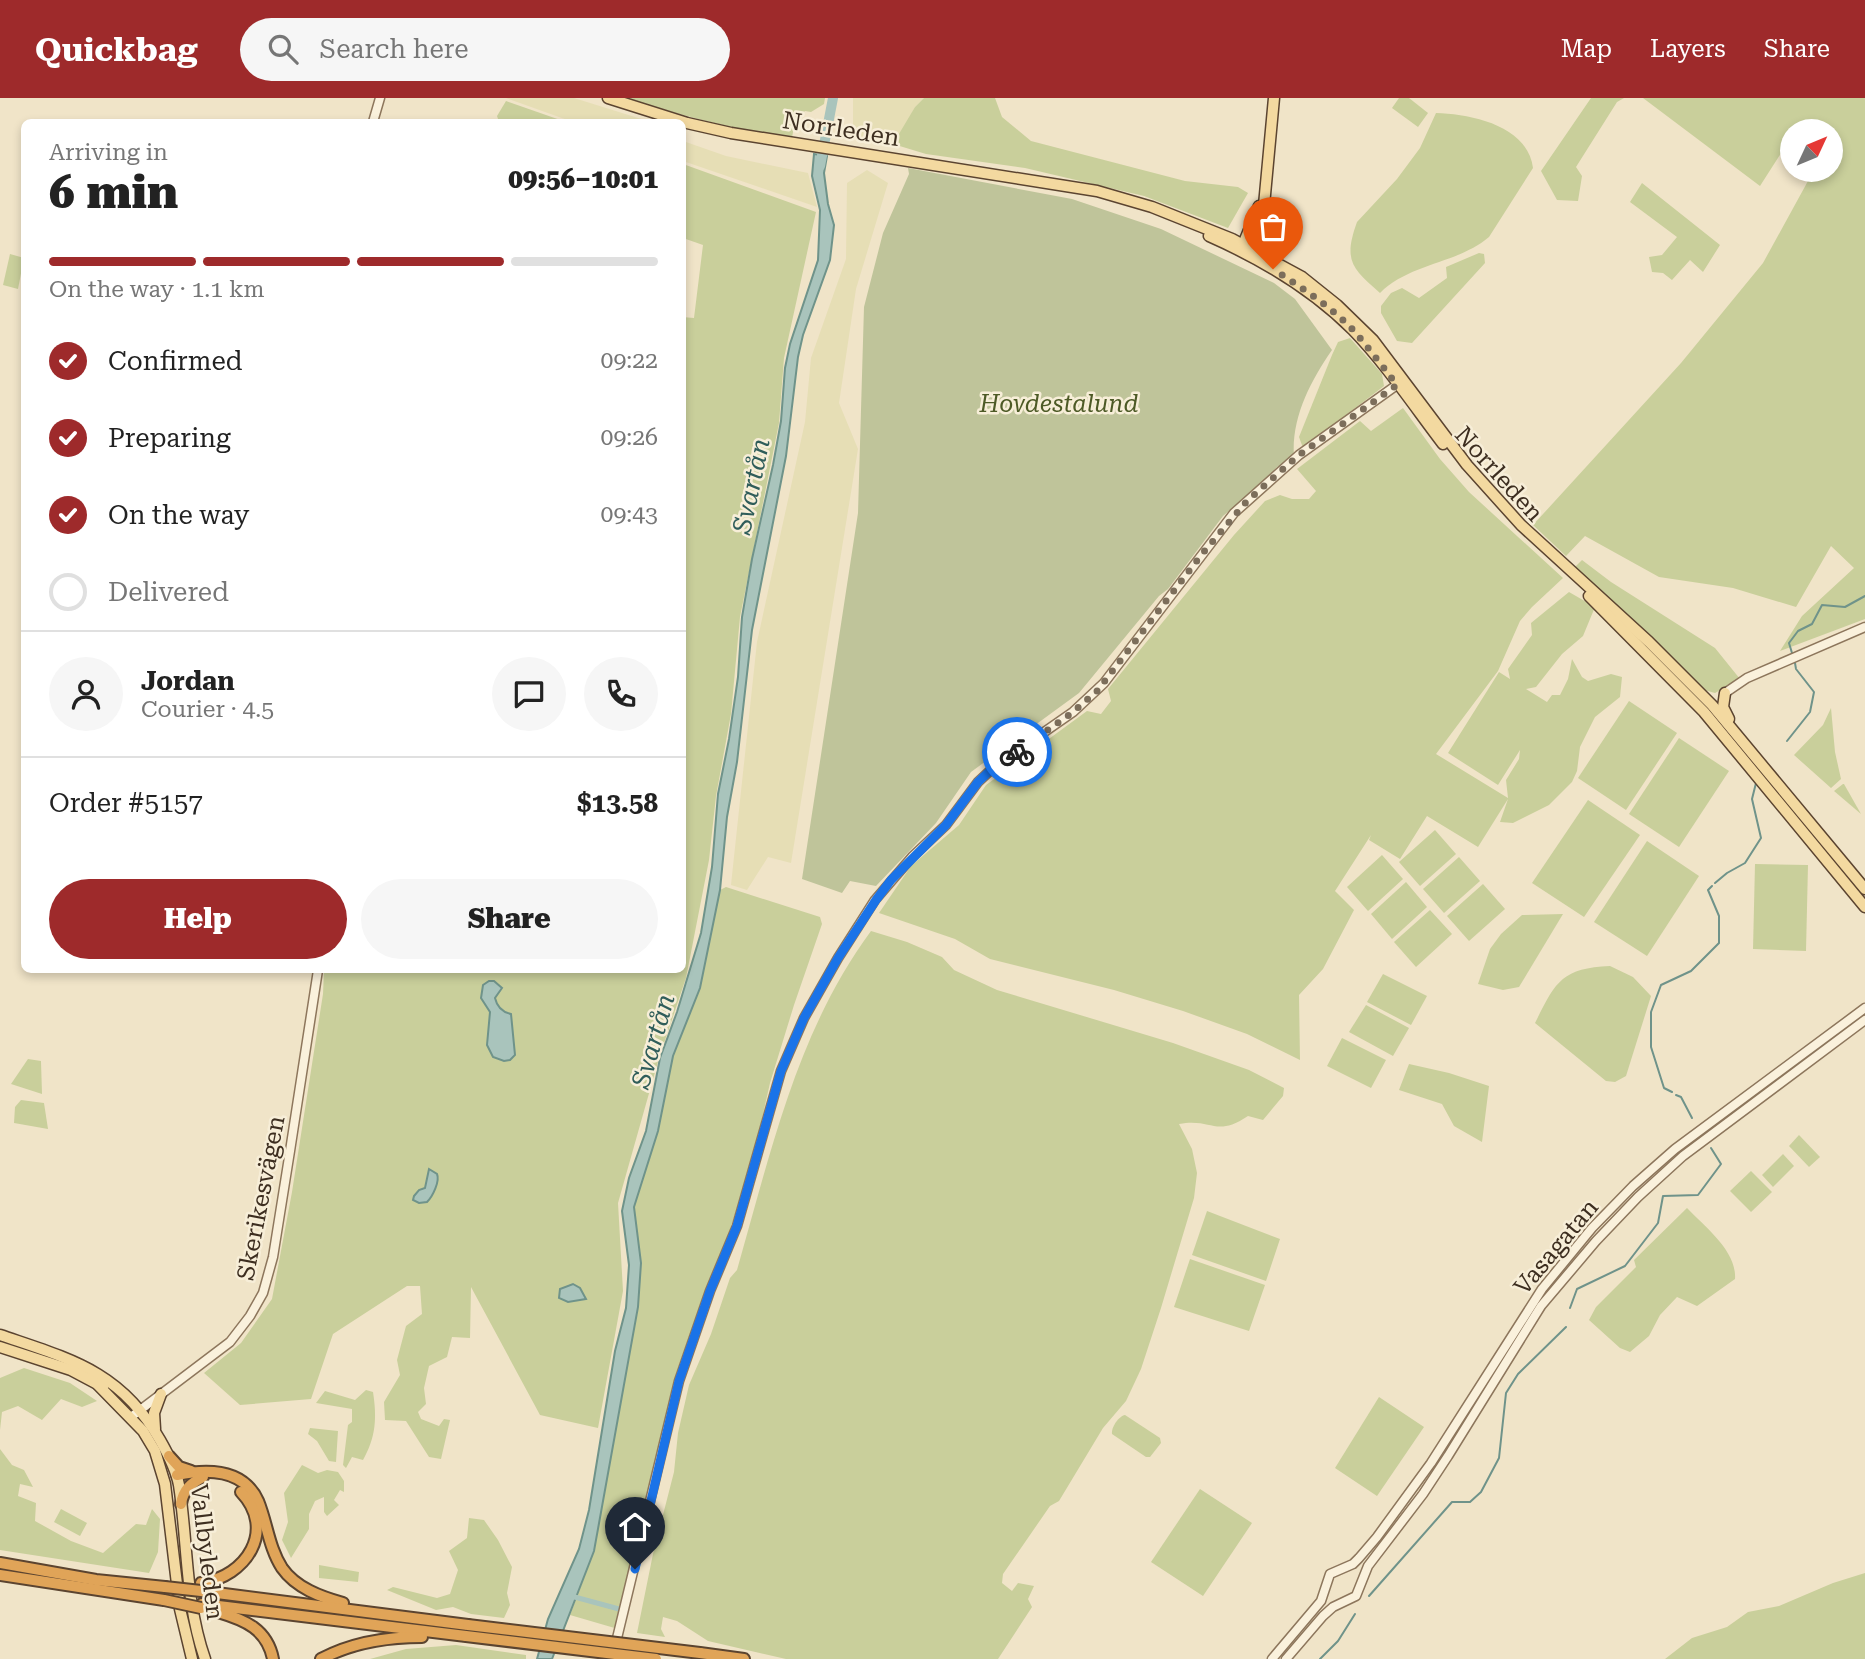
<!DOCTYPE html>
<html lang="en">
<head>
<meta charset="utf-8">
<style>
  :root { --surface:#fff; --page:#f6f6f6; --text:#222; --muted:#767676; --line:#e0e0e0; --accent:#9e2a2b }
  body { margin:0; font-family:"Roboto Serif",serif; background:var(--page); color:var(--text); height:100vh; display:flex; flex-direction:column; font-size:26px; white-space:nowrap }
  * { box-sizing:border-box; margin:0 }
  p { font-size:23px; color:var(--muted) }
  .icon { flex:none; width:38px; height:38px; fill:none; stroke:currentColor; stroke-width:2; stroke-linecap:round; stroke-linejoin:round }
  .map { position:relative; flex:1; overflow:hidden }
  .panel { position:absolute; left:21px; top:21px; width:665px; height:854px; display:flex; flex-direction:column; background:var(--surface); border-radius:10px; box-shadow:0 4px 10px #0003 }
  .panel>* { flex:none }
  .needle { width:46px; rotate:46deg }
  .buttons { position:absolute; left:1780px; top:21px; display:grid; gap:14px }
  .buttons a { display:grid; place-items:center; width:63px; height:63px; border-radius:50%; background:var(--surface); box-shadow:0 4px 10px #0003; font-size:35px }
  .pin { position:absolute; display:grid; place-items:center; width:60px; height:60px; color:#fff; margin:-72px -30px; border-radius:50% 50% 50% 0; rotate:-45deg; box-shadow:0 0 7px #0007 }
  .pin .icon { rotate:45deg }
  .courier { position:absolute; display:grid; place-items:center; width:70px; height:70px; margin:-35px; border:5px solid #1a73e8; border-radius:50%; background:#fff; color:#222; box-shadow:0 2px 9px #0007 }
  .head em { font-style:normal; font-weight:800 }
  .head div { display:flex; flex-direction:column-reverse }
  .head { display:flex; align-items:center; justify-content:space-between; height:119px; padding:0 28px }
  h1 { font-size:46px; font-weight:800; line-height:52px }
  .bar { display:grid; grid-template-columns:repeat(4,1fr); gap:10px 7px; align-content:center; height:84px; padding:0 28px }
  .bar i { height:9px; border-radius:5px; background:var(--line) }
  .bar .active { background:var(--accent) }
  .bar p { grid-column:span 4 }
  .line { display:flex; align-items:center; gap:18px; padding:0 28px; border-top:2px solid var(--line) }
  .line div { flex:1 }
  .round { display:grid; place-items:center; flex:none; width:74px; height:74px; border-radius:37px; background:var(--page) }
  ol { padding:0 28px; list-style:none }
  li { display:flex; align-items:center; gap:21px; height:77px }
  li p { margin-inline-start:auto }
  li .icon { padding:7px; border-radius:50%; background:var(--accent); color:#fff; stroke-width:4 }
  li:last-child { color:var(--muted) }
  li i { width:38px; height:38px; border:4px solid var(--line); border-radius:50% }
  .action { display:flex; gap:14px; margin-top:auto; padding:14px 28px }
  .action a { flex:1; height:80px; border-radius:42px; background:var(--accent); color:#fff; font-size:28px; font-weight:800; line-height:80px; text-align:center }
  .action a+a { background:var(--page); color:var(--text) }
  header { display:flex; align-items:center; gap:42px; box-sizing:border-box; height:98px; padding:0 35px; background:var(--accent); color:#fff }
  header strong { font-size:33px }
  nav { display:flex; gap:38px; margin-inline-start:auto; font-size:24px }
  .search { width:490px; height:63px; background:var(--page); display:flex; align-items:center; gap:18px; box-sizing:border-box; padding:0 24px; border-radius:38px; color:var(--muted); font-size:26px }
  .map>svg:first-child { display:block }
  .farmland { fill:#e6deb5 }
  .green { fill:#c9cf9b }
  .cemetery { fill:#bfc49a }
  .water { fill:#a9c4bc; stroke:#6f938a; stroke-width:2 }
  .lines { fill:none; stroke-linecap:round; stroke-linejoin:round }
  .stream { stroke:#6f938a; stroke-width:2 }
  .canal { stroke:#a9c4bc; stroke-width:5 }
  .river { stroke:#a9c4bc; stroke-width:10 }
  .minor-casing { stroke:#8d765c; stroke-width:11 }
  .major-casing { stroke:#5b4430; stroke-width:13 }
  .highway-casing { stroke:#5b4430; stroke-width:14 }
  .minor { stroke:#faf1dc; stroke-width:8 }
  .major { stroke:#f3d9a0; stroke-width:10 }
  .highway { stroke:#e0a458; stroke-width:10 }
  .highway-bridge-casing { stroke:#5b4430; stroke-width:14; stroke-linecap:butt }
  .highway-bridge { stroke:#e0a458; stroke-width:10 }
  .done { stroke:#7c6e5b; stroke-width:7; stroke-dasharray:0 12.6 }
  .route { stroke:#1a73e8; stroke-width:9 }
  .labels { text-anchor:middle; dominant-baseline:central; stroke-width:5; stroke-linejoin:round; paint-order:stroke }
  .street-label { font-size:24px; fill:#3d2e20; stroke:#f7eed8 }
  .park-label { font-size:24px; font-style:italic; fill:#4d5a26; stroke:#f7eed8 }
  .water-label { font-size:26px; font-style:italic; fill:#2f5d5a; stroke:#f7eed8 }
</style>
</head>
<body>
<header>
<strong>Quickbag</strong>
<div class="search"><svg class="icon" aria-label="search" viewBox="0 0 24 24"><circle cx="10" cy="10" r="6"/><path d="M15 15l6 6"/></svg>Search here</div>
<nav><a>Map</a><a>Layers</a><a>Share</a></nav>
</header>
<div class="map">
<svg width="1865" height="1561" viewBox="0 0 1865 1561">
  <rect width="100%" height="100%" fill="#f0e4c8"/>
  <!-- farmland -->
  <g class="farmland">
    <polygon points="506,0 574,0 651,24 573,24"/>
    <polygon points="853,0 924,0 915,9 901,36 883,41 853,39"/>
    <polygon points="683,43 726,58 808,75 817,109 683,63"/>
    <polygon points="867,72 888,85 856,191 839,305 858,351 791,765 768,759 747,792 731,787 757,544 805,324 811,260 846,161 847,85"/>
  </g>
  <!-- green -->
  <g class="green">
    <path d="M 628,0 L 825,0 L 824,6 L 811,14 L 805,13 L 795,22 L 792,40 C 735,32 682,18 628,0 Z"/>
    <polygon points="924,0 995,0 1002,19 1031,43 1185,83 1238,89 1248,95 1228,130 1144,98 1025,70 926,56 893,46 915,9"/>
    <polygon points="1399,0 1409,0 1428,15 1418,29 1392,10"/>
    <polygon points="1591,0 1624,0 1617,4 1576,69 1582,78 1578,103 1557,102 1541,73"/>
    <polygon points="1643,0 1865,0 1865,521 1780,553 1802,518 1854,470 1831,448 1796,509 1733,490 1659,479 1585,438 1566,458 1533,427 1681,265 1763,165 1814,72 1830,72 1830,33 1792,33 1792,38 1760,88"/>
    <polygon points="506,3 566,24 499,24 497,18"/>
    <path d="M 1436,15 C 1472,16 1528,28 1533,70 L 1489,139 C 1457,166 1410,165 1380,195 C 1352,170 1343,163 1357,124 L 1397,81 L 1420,50 Z"/>
    <polygon points="683,66 816,114 784,260 779,325 740,519 731,616 716,698 709,762 686,880 659,960 618,1105 623,1193 598,1330 540,1317 471,1189 470,1240 452,1239 447,1259 429,1268 424,1290 426,1306 418,1314 421,1321 439,1328 444,1321 450,1322 441,1361 429,1359 406,1323 385,1322 384,1304 400,1277 397,1262 406,1228 422,1216 420,1188 407,1188 333,1236 311,1301 240,1307 204,1275 241,1245 272,1201 292,1094 323,896 324,872 682,872 682,219 694,220 703,147 683,140"/>
    <polygon points="1642,85 1720,147 1703,174 1690,162 1672,182 1663,175 1652,174 1649,159 1662,157 1677,139 1630,104"/>
    <polygon points="1479,155 1484,156 1485,165 1412,245 1397,243 1381,215 1381,208 1391,195 1402,190 1419,200 1447,180 1446,169"/>
    <polygon points="10,156 24,160 18,191 3,187"/>
    <polygon points="1350,240 1382,276 1384,288 1303,350 1299,339 1332,257 1338,244"/>
    <polygon points="1403,310 1440,361 1469,394 1563,480 1532,509 1520,523 1498,573 1436,656 1508,700 1506,682 1519,661 1520,652 1498,687 1448,655 1499,574 1510,581 1508,571 1532,537 1531,525 1569,494 1595,509 1583,538 1562,556 1536,589 1526,591 1547,604 1552,597 1560,597 1568,581 1572,561 1582,579 1588,583 1611,576 1622,579 1620,599 1595,619 1580,649 1577,673 1572,684 1549,707 1513,725 1500,724 1508,701 1478,749 1427,718 1400,761 1369,742 1371,737 1335,793 1354,812 1323,871 1299,897 1300,962 1247,936 1183,913 1114,892 990,861 955,841 879,815 911,768 959,727 986,687 1087,613 1101,616 1111,603 1108,591 1234,437 1265,403 1280,397 1292,401 1309,401 1316,393 1297,371 1360,323 1371,333"/>
    <polygon points="1582,462 1611,484 1715,550 1740,581 1715,595 1704,592 1574,470"/>
    <polygon points="1629,603 1677,635 1626,712 1578,680"/>
    <polygon points="1831,610 1835,654 1841,681 1831,690 1794,657 1823,627"/>
    <polygon points="1679,640 1729,673 1679,749 1629,716"/>
    <polygon points="1843,686 1844,686 1861,716 1834,693"/>
    <polygon points="1588,702 1640,737 1584,819 1532,785"/>
    <polygon points="1435,732 1456,756 1420,788 1399,764"/>
    <polygon points="1647,743 1699,778 1647,858 1594,824"/>
    <polygon points="1382,757 1403,781 1368,813 1347,789"/>
    <polygon points="1459,759 1480,783 1444,815 1423,791"/>
    <polygon points="1755,766 1808,767 1806,853 1753,851"/>
    <polygon points="1406,784 1427,809 1392,841 1371,816"/>
    <polygon points="1483,786 1505,811 1469,843 1447,818"/>
    <polygon points="726,789 820,819 822,826 794,907 770,985 753,1061 723,1153 705,1193 677,1273 618,1531 570,1517 594,1453 638,1209 641,1165 634,1109 658,1033 673,958 700,890 720,792"/>
    <polygon points="1430,812 1452,836 1416,869 1394,844"/>
    <polygon points="1563,816 1519,889 1503,892 1478,886 1490,851 1501,836 1522,817"/>
    <path d="M 871,833 L 907,844 L 942,859 L 954,872 L 997,892 L 1173,945 L 1249,972 L 1284,990 L 1283,998 L 1263,1022 L 1248,1018 C 1215,1040 1213,1020 1179,1026 L 1192,1051 L 1197,1075 L 1194,1100 L 1161,1210 L 1141,1271 L 1126,1303 L 1103,1330 L 1059,1403 L 1050,1408 L 1003,1476 L 1002,1485 L 1012,1493 L 1018,1485 L 1034,1488 L 1028,1501 L 1032,1509 L 998,1561 L 786,1561 L 708,1543 L 677,1523 L 663,1519 L 661,1531 L 665,1539 L 637,1535 L 653,1456 L 674,1374 L 678,1335 L 689,1287 L 711,1236 L 730,1180 L 737,1172 C 771,1054 797,933 871,833 Z"/>
    <path d="M 1610,868 L 1633,879 L 1651,898 L 1626,978 L 1615,984 L 1606,983 L 1535,925 C 1555,885 1561,870 1610,868 Z"/>
    <polygon points="1383,876 1427,898 1411,927 1367,904"/>
    <polygon points="1366,907 1409,930 1393,958 1349,934"/>
    <polygon points="1342,940 1386,962 1371,990 1327,968"/>
    <polygon points="28,961 41,963 42,996 11,986"/>
    <polygon points="1409,966 1449,975 1489,988 1482,1044 1454,1028 1442,1006 1399,992"/>
    <polygon points="21,1002 44,1005 48,1031 14,1025 15,1009"/>
    <polygon points="1799,1037 1820,1059 1809,1069 1789,1048"/>
    <polygon points="1783,1056 1794,1068 1773,1089 1762,1077"/>
    <polygon points="1751,1073 1772,1094 1751,1114 1730,1093"/>
    <path d="M 1687,1110 C 1705,1129 1737,1153 1735,1181 L 1697,1208 L 1677,1199 L 1660,1217 L 1649,1238 L 1630,1254 L 1620,1250 L 1589,1222 L 1596,1209 L 1636,1169 L 1634,1162 Z"/>
    <polygon points="1207,1113 1280,1141 1266,1183 1192,1157"/>
    <polygon points="1190,1161 1265,1187 1249,1233 1174,1209"/>
    <polygon points="24,1270 70,1285 97,1303 82,1309 61,1301 42,1322 18,1308 2,1314 0,1332 0,1280"/>
    <path d="M 366,1292 L 373,1294 C 377,1320 376,1339 363,1362 L 352,1359 L 346,1370 L 343,1367 L 348,1327 L 352,1324 L 352,1311 L 316,1305 L 325,1293 L 355,1302 Z"/>
    <polygon points="1379,1299 1424,1329 1377,1398 1335,1370"/>
    <path d="M 1125,1317 L 1160,1340 L 1161,1345 L 1150,1359 L 1146,1359 L 1112,1336 C 1111,1329 1119,1318 1125,1317 Z"/>
    <polygon points="310,1330 338,1333 336,1364 329,1363 317,1343 308,1336"/>
    <polygon points="0,1351 12,1367 24,1372 33,1389 20,1386 18,1398 36,1405 35,1423 71,1443 103,1455 136,1426 146,1427 152,1411 160,1421 158,1454 149,1475 0,1452"/>
    <polygon points="302,1367 318,1375 327,1372 338,1374 344,1383 344,1394 340,1392 334,1402 339,1407 327,1418 324,1414 324,1399 315,1403 309,1416 309,1431 291,1460 282,1442 288,1424 284,1395"/>
    <polygon points="1200,1391 1252,1425 1203,1498 1151,1464"/>
    <polygon points="61,1411 87,1425 80,1438 54,1424"/>
    <polygon points="469,1420 484,1422 498,1442 512,1469 507,1495 510,1507 504,1520 471,1516 453,1509 436,1512 387,1492 393,1489 437,1500 450,1496 458,1472 449,1453 467,1440"/>
    <polygon points="319,1467 359,1474 358,1484 319,1480"/>
    <polygon points="1865,1475 1865,1561 1665,1561 1692,1540 1727,1529 1748,1514 1779,1508 1833,1485"/>
    <polygon points="456,1547 526,1557 526,1561 370,1561 406,1551"/>
  </g>
  <!-- cemetery -->
  <path class="cemetery" d="M 908,70 L 1072,101 L 1161,131 L 1274,185 L 1295,201 L 1332,252 C 1310,284 1291,320 1294,360 L 1277,369 L 1252,394 L 1223,418 L 1168,491 L 1159,498 L 1079,595 L 971,674 L 936,725 L 876,788 L 850,783 L 842,795 L 802,781 L 858,415 L 864,209 L 883,135 L 909,76 Z"/>
  <!-- water -->
  <g class="water">
    <polygon points="814,56 827,58 824,75 828,106 834,127 830,162 803,237 798,259 786,358 752,532 737,664 727,719 720,792 700,890 673,958 658,1033 634,1109 641,1165 638,1209 594,1453 552,1561 537,1561 548,1521 579,1451 589,1412 615,1253 626,1210 629,1167 622,1113 629,1080 646,1033 660,960 677,914 701,835 712,769 718,696 729,641 738,579 742,519 752,461 773,367 781,323 785,270 790,246 818,162 820,112 812,78"/>
    <path d="M 489,883 L 494,883 L 502,890 L 495,900 C 497,909 502,914 511,916 L 515,957 L 510,962 L 504,963 L 493,959 L 487,947 L 490,914 L 481,900 L 483,887 Z"/>
    <path d="M 429,1071 L 437,1076 C 440,1083 433,1098 427,1104 L 419,1105 L 413,1102 L 414,1098 L 419,1092 L 425,1090 Z"/>
    <polygon points="573,1186 580,1190 586,1201 568,1204 559,1200 560,1191"/>
  </g>
  <g class="lines">
    <!-- stream -->
    <g class="stream">
      <polyline points="1792,555 1789,545 1798,533 1812,526 1822,507 1845,509 1865,498"/>
      <polyline points="1787,643 1810,614 1814,594 1796,571 1795,565"/>
      <polyline points="1715,785 1727,775 1745,765 1761,740 1752,701 1756,685"/>
      <polyline points="1672,994 1664,990 1651,949 1651,914 1661,887 1691,873 1719,845 1719,818 1708,792 1712,788"/>
      <polyline points="1676,997 1681,999 1692,1020"/>
      <polyline points="1570,1210 1577,1191 1625,1168 1658,1125 1663,1098 1698,1097 1721,1066 1711,1050"/>
      <polyline points="1369,1498 1452,1404 1470,1404 1481,1394 1499,1360 1506,1295 1518,1276 1566,1229"/>
      <polyline points="1320,1561 1338,1543 1355,1516"/>
    </g>
    <!-- canal -->
    <polyline class="canal" points="571,1498 619,1511"/>
    <!-- river -->
    <polyline class="river" points="820,68 833,0"/>
    <!-- minor casing -->
    <g class="minor-casing">
      <g id="minor">
        <polyline points="373,24 380,0"/>
        <polyline points="1725,595 1747,580 1865,529"/>
        <polyline points="131,1319 230,1244 250,1218 263,1195 273,1159 290,1053 318,872"/>
        <polyline points="612,1561 679,1283 710,1193 737,1128 781,973 804,920 838,860 875,802 912,759 946,727 978,684 994,669 1073,614 1104,585 1234,415 1299,357 1401,284"/>
        <polyline points="1272,1561 1321,1503 1330,1476 1353,1466 1359,1460 1377,1439 1431,1365 1542,1191 1592,1130 1633,1088 1675,1051 1865,910"/>
        <polyline points="1286,1561 1323,1518 1333,1509 1356,1498 1368,1468 1423,1396 1448,1358 1541,1208 1596,1143 1638,1099 1683,1058 1865,922"/>
      </g>
    </g>
    <!-- major casing -->
    <g class="major-casing">
      <g id="major">
        <polyline points="608,0 687,25 731,35 1097,93 1152,109 1232,141 1302,179 1337,207 1373,242 1467,367 1521,427 1649,544 1712,607 1865,791"/>
        <path d="M 1209,138 C 1261,161 1313,192 1353,232 C 1386,266 1414,308 1443,346"/>
        <polyline points="1242,149 1259,108"/>
        <polyline points="1244,151 1256,140 1263,118 1274,0"/>
        <polyline points="1589,498 1704,614 1865,809"/>
        <polyline points="1725,595 1723,609 1729,621"/>
        <path d="M 0,1237 C 70,1261 121,1273 160,1342 C 168,1356 176,1371 179,1387 C 188,1445 185,1504 205,1561"/>
        <polyline points="0,1249 71,1272 103,1289"/>
        <polyline points="98,1287 143,1333 155,1353 165,1386 180,1511 192,1561"/>
        <polyline points="155,1331 154,1315 161,1296"/>
      </g>
    </g>
    <!-- highway casing -->
    <g class="highway-casing">
      <g id="highway">
        <polyline points="169,1358 179,1369 191,1373"/>
        <path d="M 177,1377 C 206,1371 243,1370 258,1403 C 267,1425 269,1450 282,1470 C 296,1490 321,1499 343,1505"/>
        <path d="M 181,1406 C 183,1392 191,1385 203,1379"/>
        <polyline points="0,1465 96,1482 165,1489"/>
        <polyline points="0,1477 164,1502"/>
        <path d="M 201,1485 C 246,1479 277,1432 241,1394"/>
        <polyline points="201,1493 468,1527"/>
        <polyline points="202,1506 466,1538"/>
        <path d="M 218,1514 C 245,1522 267,1531 273,1561"/>
        <polyline points="700,1555 744,1561"/>
        <path d="M 321,1561 C 353,1544 386,1539 422,1539"/>
      </g>
    </g>
    <!-- minor -->
    <use href="#minor" class="minor"/>
    <!-- major -->
    <use href="#major" class="major"/>
    <!-- highway -->
    <use href="#highway" class="highway"/>
    <!-- highway-bridge casing -->
    <g class="highway-bridge-casing">
      <g id="highway-bridge">
        <polyline points="165,1489 201,1493"/>
        <polyline points="164,1502 201,1510"/>
        <polyline points="468,1527 700,1555"/>
        <polyline points="466,1538 656,1561"/>
      </g>
    </g>
    <!-- highway-bridge -->
    <use href="#highway-bridge" class="highway-bridge"/>
  </g>
  <g class="lines">
    <!-- done -->
    <path class="done" d="M 1017,654 L 1073,614 L 1097,593 L 1202,456 L 1247,403 L 1299,357 L 1397,287 C 1384,270 1370,252 1356,235 C 1332,209 1302,190 1273,171"/>
    <!-- route -->
    <polyline class="route" points="635,1471 679,1283 710,1193 737,1128 781,973 804,920 838,860 876,802 891,782 946,727 978,684 994,669 1017,654"/>
  </g>
  <g class="labels">
    <!-- street labels -->
    <g class="street-label">
      <text transform="translate(841 31) rotate(9)">Norrleden</text>
      <text transform="translate(1499 376) rotate(48)">Norrleden</text>
      <text transform="translate(261 1100) rotate(-79)">Skerikesvägen</text>
      <text transform="translate(1556 1149) rotate(-50)">Vasagatan</text>
      <text transform="translate(207 1454) rotate(83)">Vallbyleden</text>
    </g>
    <!-- park labels -->
    <g class="park-label">
      <text x="1059" y="306">Hovdestalund</text>
    </g>
    <!-- water labels -->
    <g class="water-label">
      <text transform="translate(751 388) rotate(-78)">Svartån</text>
      <text transform="translate(653 943) rotate(-74)">Svartån</text>
    </g>
  </g>
</svg>
<div class="buttons">
<a><svg class="needle" viewBox="-14 -14 28 28"><path d="M0-13l5 13h-10z" fill="#e53935"/><path d="M0 13l5-13h-10z" fill="#767676"/></svg></a>
</div>
<div class="pin" style="left:1273px;top:171px;background:#ea580c"><svg class="icon" aria-label="bag" viewBox="0 0 24 24"><path d="M5 8h14l-1 12H6zM9 8a3 3 0 0 1 6 0"/></svg></div>
<div class="pin" style="left:635px;top:1471px;background:#1f2937"><svg class="icon" aria-label="home" viewBox="0 0 24 24"><path d="M3 11l9-7 9 7M6 9v11h12V9"/></svg></div>
<div class="courier" style="left:1017px;top:654px"><svg class="icon" aria-label="bike" viewBox="0 0 24 24"><circle cx="6" cy="16" r="4"/><circle cx="18" cy="16" r="4"/><path d="M6 16l4-8h5l3 8M10 8l3 8H6M13 5h3"/></svg></div>
<section class="panel">
<div class="head"><div><h1>6 min</h1><p>Arriving in</p></div><em>09:56–10:01</em></div>
<div class="bar"><i class="active"></i><i class="active"></i><i class="active"></i><i></i><p>On the way · 1.1 km</p></div>
<ol>
<li><svg class="icon" aria-label="check" viewBox="0 0 24 24"><path d="M5 12l5 5 9-10"/></svg>Confirmed<p>09:22</p></li>
<li><svg class="icon" aria-label="check" viewBox="0 0 24 24"><path d="M5 12l5 5 9-10"/></svg>Preparing<p>09:26</p></li>
<li><svg class="icon" aria-label="check" viewBox="0 0 24 24"><path d="M5 12l5 5 9-10"/></svg>On the way<p>09:43</p></li>
<li><i></i>Delivered</li>
</ol>
<div class="line" style="height:126px"><a class="round"><svg class="icon" aria-label="person" viewBox="0 0 24 24"><circle cx="12" cy="8" r="4"/><path d="M4 21q1-7 8-7t8 7"/></svg></a><div><b>Jordan</b><p>Courier · 4.5</p></div><a class="round"><svg class="icon" aria-label="chat" viewBox="0 0 24 24"><path d="M4 5h16v11H9l-5 4z"/></svg></a><a class="round"><svg class="icon" aria-label="phone" viewBox="0 0 24 24"><path d="M5 4h4l2 5-3 2q2 4 5 5l2-3 5 2v4C11 20 4 13 5 4z"/></svg></a></div>
<div class="line" style="height:91px"><div>Order #5157</div><b>$13.58</b></div>
<div class="action"><a>Help</a><a>Share</a></div>
</section>
</div>
</body>
</html>
